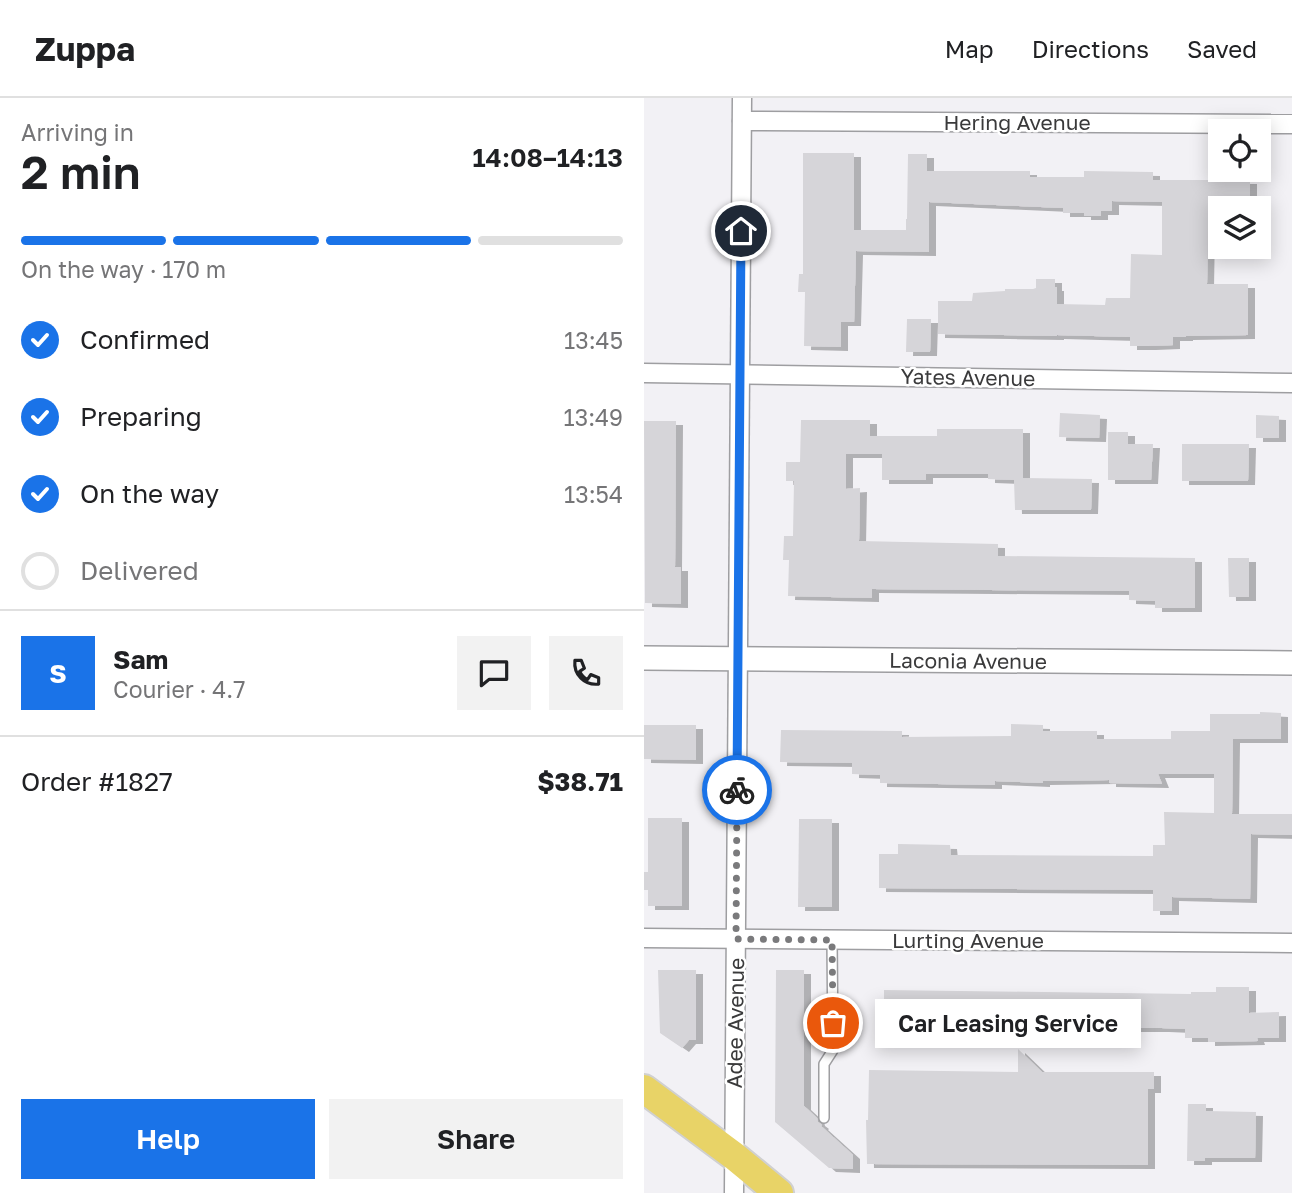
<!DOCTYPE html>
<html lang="en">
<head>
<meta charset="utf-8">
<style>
  :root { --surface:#fff; --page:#f2f2f2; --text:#202124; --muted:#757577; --line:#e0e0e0; --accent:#1a73e8 }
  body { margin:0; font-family:"Golos Text",sans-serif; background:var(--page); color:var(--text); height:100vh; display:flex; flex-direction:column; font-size:26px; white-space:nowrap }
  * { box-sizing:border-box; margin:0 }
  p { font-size:23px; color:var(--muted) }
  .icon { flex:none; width:38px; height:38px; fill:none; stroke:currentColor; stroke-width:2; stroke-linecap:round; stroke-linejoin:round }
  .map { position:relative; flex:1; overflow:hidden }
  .drawer { display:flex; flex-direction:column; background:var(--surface); width:644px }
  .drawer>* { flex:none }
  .buttons { position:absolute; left:564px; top:21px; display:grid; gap:14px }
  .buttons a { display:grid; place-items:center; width:63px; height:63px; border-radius:0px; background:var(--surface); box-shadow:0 4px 18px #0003; font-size:35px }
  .pin { position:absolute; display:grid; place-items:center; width:60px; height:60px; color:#fff; margin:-30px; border:4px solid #fff; border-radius:50%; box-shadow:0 2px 7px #0007 }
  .courier { position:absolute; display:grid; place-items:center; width:70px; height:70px; margin:-35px; border:5px solid #1a73e8; border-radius:50%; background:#fff; color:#222; box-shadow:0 2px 9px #0007 }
  .bubble { position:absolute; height:49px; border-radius:0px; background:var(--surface); box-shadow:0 4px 18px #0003; font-size:23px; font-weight:600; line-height:49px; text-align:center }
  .head em { font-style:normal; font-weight:600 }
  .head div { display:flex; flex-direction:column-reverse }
  .head { display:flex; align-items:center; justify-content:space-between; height:119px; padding:0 21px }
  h1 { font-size:46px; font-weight:600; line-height:52px }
  .bar { display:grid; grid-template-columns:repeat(4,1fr); gap:10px 7px; align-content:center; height:84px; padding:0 21px }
  .bar i { height:9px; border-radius:5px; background:var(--line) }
  .bar .active { background:var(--accent) }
  .bar p { grid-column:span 4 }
  .line { display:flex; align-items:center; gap:18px; padding:0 21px; border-top:2px solid var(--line) }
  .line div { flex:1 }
  .round { display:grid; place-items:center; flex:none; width:74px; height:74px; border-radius:0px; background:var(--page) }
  ol { padding:0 21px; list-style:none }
  li { display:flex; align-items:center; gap:21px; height:77px }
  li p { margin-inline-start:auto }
  li .icon { padding:7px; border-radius:50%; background:var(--accent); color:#fff; stroke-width:4 }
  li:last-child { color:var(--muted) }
  li i { width:38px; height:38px; border:4px solid var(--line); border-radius:50% }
  .button { display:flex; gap:14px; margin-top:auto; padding:14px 21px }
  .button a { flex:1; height:80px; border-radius:0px; background:var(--accent); color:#fff; font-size:28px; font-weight:600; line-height:80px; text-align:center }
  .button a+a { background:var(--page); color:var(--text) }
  header { display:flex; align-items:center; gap:42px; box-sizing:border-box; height:98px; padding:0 35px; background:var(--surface); border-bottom:2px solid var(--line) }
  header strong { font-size:33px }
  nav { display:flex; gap:38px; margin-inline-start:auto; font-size:24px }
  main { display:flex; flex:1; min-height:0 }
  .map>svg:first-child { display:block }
  .building { fill:#d6d5d9; filter:url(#shadow) }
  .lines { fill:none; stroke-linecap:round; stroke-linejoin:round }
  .service-casing { stroke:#9e9ea1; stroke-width:12 }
  .minor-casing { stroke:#9e9ea1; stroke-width:21 }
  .tertiary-casing { stroke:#9e9ea1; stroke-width:26 }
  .primary-casing { stroke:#d0d0d0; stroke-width:32 }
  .service { stroke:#fff; stroke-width:9 }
  .minor { stroke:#fff; stroke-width:18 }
  .tertiary { stroke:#fff; stroke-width:23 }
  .primary { stroke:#e8d367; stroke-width:28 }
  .done { stroke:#7a7a7c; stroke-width:7; stroke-dasharray:0 12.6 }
  .route { stroke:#1a73e8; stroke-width:9 }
  .labels { text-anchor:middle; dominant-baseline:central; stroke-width:5; stroke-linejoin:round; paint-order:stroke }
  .street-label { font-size:21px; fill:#3a3a3b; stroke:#fff }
</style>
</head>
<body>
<header>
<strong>Zuppa</strong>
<nav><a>Map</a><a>Directions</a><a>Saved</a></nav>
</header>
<main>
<section class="drawer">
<div class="head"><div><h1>2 min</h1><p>Arriving in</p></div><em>14:08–14:13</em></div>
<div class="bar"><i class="active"></i><i class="active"></i><i class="active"></i><i></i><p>On the way · 170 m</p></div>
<ol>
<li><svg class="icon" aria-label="check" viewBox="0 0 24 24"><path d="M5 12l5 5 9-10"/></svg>Confirmed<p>13:45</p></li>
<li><svg class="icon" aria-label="check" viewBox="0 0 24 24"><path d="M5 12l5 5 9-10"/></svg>Preparing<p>13:49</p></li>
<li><svg class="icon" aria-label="check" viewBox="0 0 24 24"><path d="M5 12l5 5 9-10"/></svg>On the way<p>13:54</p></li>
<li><i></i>Delivered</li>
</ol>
<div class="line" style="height:126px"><b class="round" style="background:var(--accent);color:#fff">S</b><div><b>Sam</b><p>Courier · 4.7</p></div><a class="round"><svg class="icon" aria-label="chat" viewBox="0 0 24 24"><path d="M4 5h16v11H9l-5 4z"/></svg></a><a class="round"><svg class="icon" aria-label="phone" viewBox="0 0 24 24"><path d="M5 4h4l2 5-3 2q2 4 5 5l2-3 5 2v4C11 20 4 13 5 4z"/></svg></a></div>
<div class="line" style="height:91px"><div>Order #1827</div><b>$38.71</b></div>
<div class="button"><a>Help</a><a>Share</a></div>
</section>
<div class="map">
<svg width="648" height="1095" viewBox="0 0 648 1095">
  <defs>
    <filter id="shadow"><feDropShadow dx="7" dy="4" stdDeviation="0" flood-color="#0004"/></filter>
  </defs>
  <rect width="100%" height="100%" fill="#f2f1f5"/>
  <!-- building -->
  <g class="building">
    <polygon points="159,55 210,55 210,132 262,132 262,121 263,121 264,56 283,56 283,73 386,73 386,79 440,79 440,73 509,74 509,82 606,82 606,110 576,110 576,128 564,128 563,186 604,186 604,237 542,238 542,239 529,239 529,247 505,248 486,248 486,239 413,237 413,238 294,236 294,203 328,203 329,195 361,193 361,191 389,191 392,190 392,181 411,181 411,189 413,189 413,206 461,207 462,200 486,200 487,156 518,157 518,104 468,103 468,113 457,113 457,118 440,118 440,115 419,115 419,110 285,104 285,154 212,153 210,224 197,224 197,249 160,248 161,194 154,194 155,176 159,176"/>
    <polygon points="263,221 287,221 286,254 262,254"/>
    <polygon points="416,315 456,317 455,340 415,339"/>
    <polygon points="612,317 635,318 635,340 612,340"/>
    <polygon points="157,322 226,322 226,338 293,338 293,331 379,331 379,380 448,381 447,412 371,412 370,382 344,381 344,376 282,376 282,382 238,382 238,356 202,356 202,391 216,390 215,443 354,446 354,458 551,460 551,510 511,510 511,503 485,502 485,493 228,491 228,500 144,498 145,462 139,462 140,438 149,438 150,383 142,383 142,364 156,364"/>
    <polygon points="0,323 32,323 31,469 37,469 37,506 1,505"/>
    <polygon points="464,334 484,334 484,346 509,346 507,382 464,382"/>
    <polygon points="538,346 605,346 604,383 538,383"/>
    <polygon points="584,460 605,460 605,499 585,499"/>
    <polygon points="616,614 637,615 637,641 589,641 588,716 648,716 648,737 607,736 606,801 528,799 528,813 509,813 509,792 235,790 235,756 254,756 254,746 306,747 307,757 509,758 509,747 521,747 520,714 570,715 570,676 514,676 518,686 465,685 465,682 399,683 399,685 351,683 351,687 236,685 236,677 208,676 208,665 136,664 137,632 258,633 258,639 367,638 367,626 399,627 399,633 453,633 453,641 527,641 527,633 566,633 566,616 616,616"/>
    <polygon points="0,627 52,627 52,662 0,661"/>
    <polygon points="4,720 38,720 38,808 4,808 4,792 0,792 0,774 4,774"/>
    <polygon points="155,721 188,721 188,809 154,809"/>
    <polygon points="14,872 52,872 52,942 45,942 38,950 16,935"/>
    <polygon points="132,872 160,872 160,1008 173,1020 174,1024 178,1027 177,1028 209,1057 209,1071 185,1070 131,1024"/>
    <polygon points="572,889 605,889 605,915 635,914 635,940 613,940 614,943 564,944 564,940 541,940 541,931 518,930 464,930 464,936 446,936 446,930 389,929 388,936 240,935 240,892 547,896 547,894 572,894"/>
    <polygon points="374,951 398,974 510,974 510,991 504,991 504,1067 223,1066 222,1022 224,1022 225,972 374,974"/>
    <polygon points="544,1006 562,1006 562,1013 612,1014 611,1060 561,1060 561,1063 543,1063"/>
  </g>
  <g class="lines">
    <!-- service casing -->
    <g class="service-casing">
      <polyline id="service" points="180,1020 180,966 189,952 188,842"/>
    </g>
    <!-- minor casing -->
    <g class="minor-casing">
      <g id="minor">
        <polyline points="98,23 648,26"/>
        <polyline points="0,275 648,285"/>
        <polyline points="0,840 648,845"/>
        <polyline points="90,1095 98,0"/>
      </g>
    </g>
    <!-- tertiary casing -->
    <g class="tertiary-casing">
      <g id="tertiary">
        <path id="s1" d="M 0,560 L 648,565"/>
      </g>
    </g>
    <!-- primary casing -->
    <g class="primary-casing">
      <polyline id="primary" points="0,991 90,1058 135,1095"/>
    </g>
    <!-- service -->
    <use href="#service" class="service"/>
    <!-- minor -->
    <use href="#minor" class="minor"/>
    <!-- tertiary -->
    <use href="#tertiary" class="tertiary"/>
    <!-- primary -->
    <use href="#primary" class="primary"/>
  </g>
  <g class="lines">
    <!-- done -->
    <polyline class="done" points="93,692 92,841 188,842 189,925"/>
    <!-- route -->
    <polyline class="route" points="93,692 97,133"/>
  </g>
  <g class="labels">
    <!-- street labels -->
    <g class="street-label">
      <text x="373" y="24">Hering Avenue</text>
      <text transform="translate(324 279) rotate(1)">Yates Avenue</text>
      <text stroke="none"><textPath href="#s1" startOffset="324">Laconia Avenue</textPath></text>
      <text x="324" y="842">Lurting Avenue</text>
      <text transform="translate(91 925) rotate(-89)">Adee Avenue</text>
    </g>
  </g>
</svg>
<div class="buttons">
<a><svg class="icon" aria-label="locate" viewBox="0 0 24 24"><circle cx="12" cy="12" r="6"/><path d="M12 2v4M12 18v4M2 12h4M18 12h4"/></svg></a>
<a><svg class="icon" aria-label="layers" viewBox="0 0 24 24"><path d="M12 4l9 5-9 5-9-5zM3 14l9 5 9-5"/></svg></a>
</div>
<div class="pin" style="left:189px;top:925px;background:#ea580c"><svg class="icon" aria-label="bag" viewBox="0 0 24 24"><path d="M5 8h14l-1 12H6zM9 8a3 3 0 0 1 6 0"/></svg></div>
<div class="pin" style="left:97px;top:133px;background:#1f2937"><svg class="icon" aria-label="home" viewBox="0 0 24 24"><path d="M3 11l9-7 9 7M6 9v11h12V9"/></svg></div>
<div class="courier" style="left:93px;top:692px"><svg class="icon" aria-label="bike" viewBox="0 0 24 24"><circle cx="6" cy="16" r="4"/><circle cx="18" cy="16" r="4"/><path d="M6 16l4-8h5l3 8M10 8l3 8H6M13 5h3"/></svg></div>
<div class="bubble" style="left:231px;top:901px;width:266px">Car Leasing Service</div>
</div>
</main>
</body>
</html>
